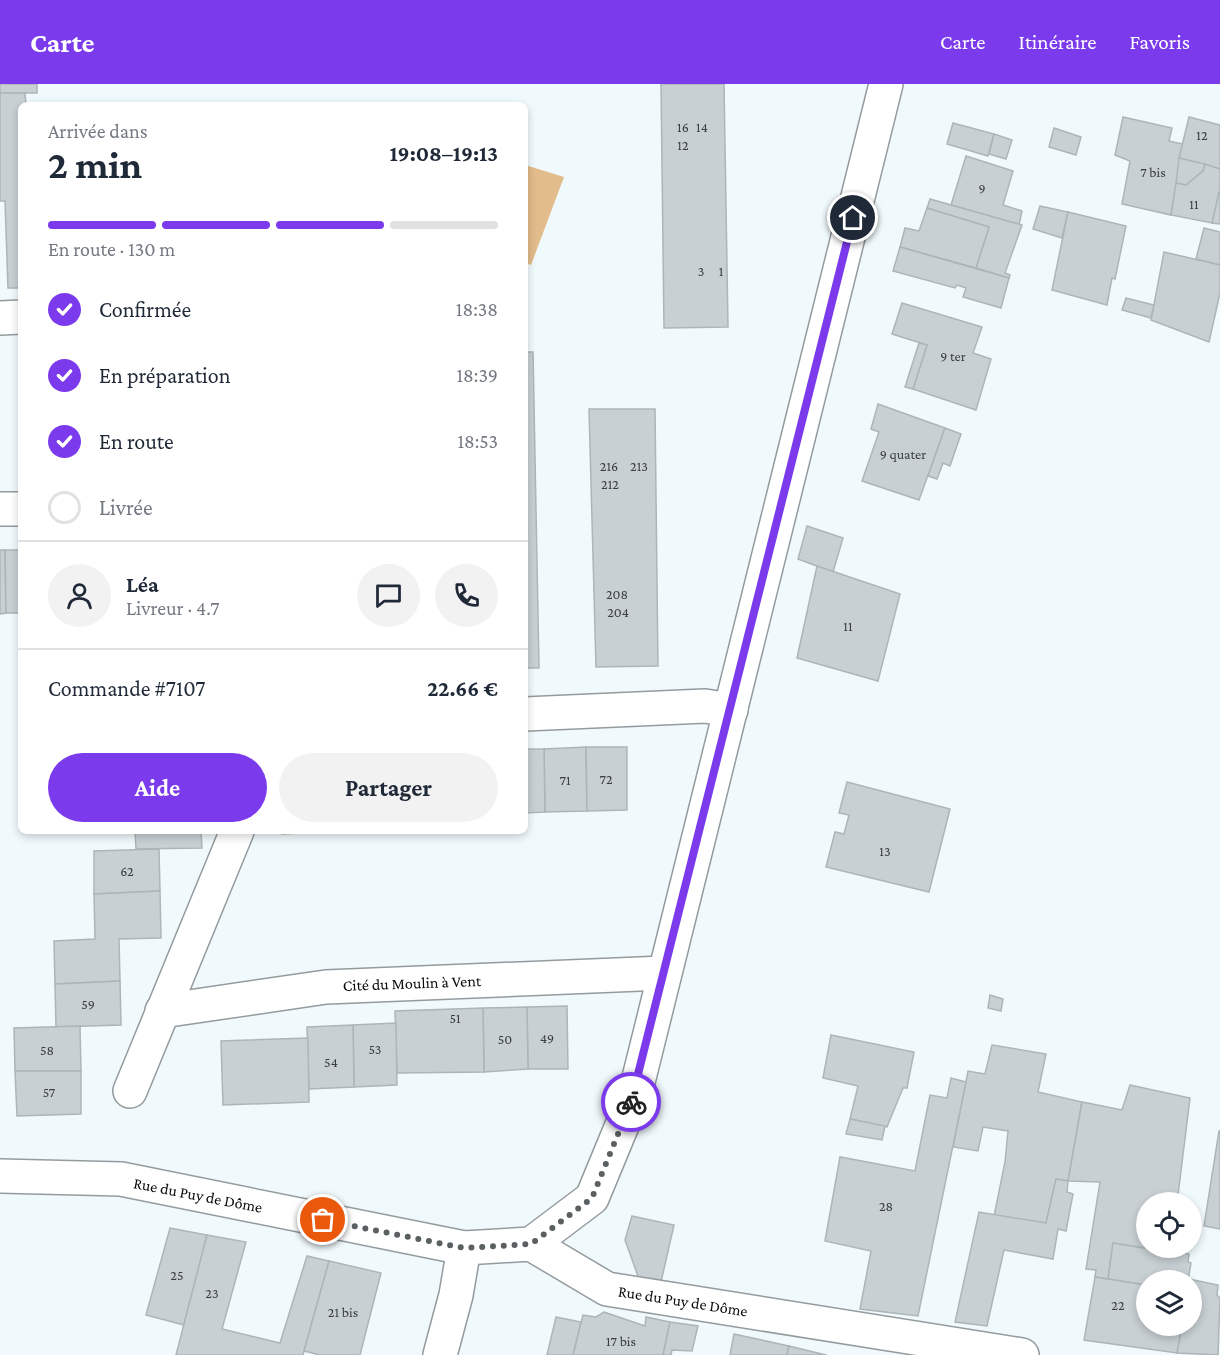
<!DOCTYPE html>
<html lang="fr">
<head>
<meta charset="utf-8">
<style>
  :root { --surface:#fff; --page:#f2f2f3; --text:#1f2937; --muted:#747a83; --line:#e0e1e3; --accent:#7c3aed }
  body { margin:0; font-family:"Crimson Pro",serif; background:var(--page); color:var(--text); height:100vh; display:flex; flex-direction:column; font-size:22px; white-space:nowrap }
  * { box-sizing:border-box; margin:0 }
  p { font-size:20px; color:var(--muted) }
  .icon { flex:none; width:33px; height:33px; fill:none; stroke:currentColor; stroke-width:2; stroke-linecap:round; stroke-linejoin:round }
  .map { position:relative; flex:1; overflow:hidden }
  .panel { position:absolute; left:18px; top:18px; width:510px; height:732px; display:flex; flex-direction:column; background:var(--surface); border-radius:9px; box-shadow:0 3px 9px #0003 }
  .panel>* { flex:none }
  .tools { position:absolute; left:1136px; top:1108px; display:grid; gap:12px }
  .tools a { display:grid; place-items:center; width:66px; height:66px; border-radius:50%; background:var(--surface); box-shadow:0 3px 9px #0003; font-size:30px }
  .pin { position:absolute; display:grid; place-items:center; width:51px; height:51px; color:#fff; margin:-26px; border:3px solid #fff; border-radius:50%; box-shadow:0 2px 6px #0007 }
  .courier { position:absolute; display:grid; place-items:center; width:60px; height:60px; margin:-30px; border:4px solid #7c3aed; border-radius:50%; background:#fff; color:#222; box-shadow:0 2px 8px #0007 }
  .head em { font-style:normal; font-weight:700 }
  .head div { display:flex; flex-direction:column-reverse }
  .head { display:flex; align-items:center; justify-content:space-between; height:102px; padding:0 30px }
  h1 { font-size:39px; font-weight:700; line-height:45px }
  .bar { display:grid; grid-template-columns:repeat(4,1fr); gap:9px 6px; align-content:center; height:72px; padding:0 30px }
  .bar i { height:8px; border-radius:4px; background:var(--line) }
  .bar .on { background:var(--accent) }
  .bar p { grid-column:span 4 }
  .line { display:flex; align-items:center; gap:15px; padding:0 30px; border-top:2px solid var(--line) }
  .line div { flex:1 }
  .round { display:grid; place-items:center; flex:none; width:63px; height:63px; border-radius:32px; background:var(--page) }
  ol { padding:0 30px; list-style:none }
  li { display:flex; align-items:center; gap:18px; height:66px }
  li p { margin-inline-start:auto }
  li .icon { padding:6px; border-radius:50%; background:var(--accent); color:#fff; stroke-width:4 }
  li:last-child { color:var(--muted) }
  li i { width:33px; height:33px; border:3px solid var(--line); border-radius:50% }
  .button { display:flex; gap:12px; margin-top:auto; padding:12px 30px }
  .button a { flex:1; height:69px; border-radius:36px; background:var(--accent); color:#fff; font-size:24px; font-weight:700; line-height:69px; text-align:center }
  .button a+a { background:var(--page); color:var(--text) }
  header { display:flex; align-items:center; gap:36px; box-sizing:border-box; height:84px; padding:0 30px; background:var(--accent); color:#fff }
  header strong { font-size:28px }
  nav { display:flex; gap:33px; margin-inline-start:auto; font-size:21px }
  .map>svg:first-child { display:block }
  .green { fill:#e2bc8a }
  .building { fill:#c8d0d4; stroke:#acb5b8; stroke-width:1.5 }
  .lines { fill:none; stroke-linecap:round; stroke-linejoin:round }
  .street-casing { stroke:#939b9e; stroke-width:36 }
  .street { stroke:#fff; stroke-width:33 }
  .done { stroke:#5a5f61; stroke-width:6; stroke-dasharray:0 10.8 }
  .route { stroke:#7c3aed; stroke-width:8 }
  .labels { text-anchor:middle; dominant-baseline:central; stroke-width:5; stroke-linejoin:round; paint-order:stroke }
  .number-label { font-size:14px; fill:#393d3f }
  .street-label { font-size:16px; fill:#090c0d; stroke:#fff }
</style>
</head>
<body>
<header>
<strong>Carte</strong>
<nav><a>Carte</a><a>Itinéraire</a><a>Favoris</a></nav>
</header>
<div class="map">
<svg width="1220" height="1271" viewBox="0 0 1220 1271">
  <rect width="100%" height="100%" fill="#f0f9fc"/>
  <!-- green -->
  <polygon class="green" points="525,81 564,93 531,181 525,179"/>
  <!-- building -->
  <g class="building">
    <rect x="0" y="0" width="37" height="9"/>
    <polygon points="661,0 724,0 728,243 664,244"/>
    <polygon points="0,9 25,9 26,21 21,21 21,204 8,204 5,117 0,117"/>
    <polygon points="1123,33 1172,44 1169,57 1183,60 1171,131 1122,120 1130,77 1115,71"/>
    <polygon points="1189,33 1220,41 1220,85 1179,74"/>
    <polygon points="953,39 994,50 988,72 947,60"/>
    <polygon points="1054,44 1081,53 1076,71 1049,63"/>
    <polygon points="994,50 1012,56 1006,75 989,70"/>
    <polygon points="966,72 1013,87 1003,121 1022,127 1019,141 951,121"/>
    <polygon points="1179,74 1205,80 1203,87 1186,101 1176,99"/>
    <polygon points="1205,80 1220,85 1220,108 1212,139 1171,131 1176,99 1186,101 1203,87"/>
    <polygon points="1219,108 1220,108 1220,140 1212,139"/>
    <polygon points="930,115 1022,141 1005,189 1010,191 1009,194 976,184 989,143 927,124"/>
    <polygon points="1040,122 1068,128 1062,154 1033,145"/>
    <polygon points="927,124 989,143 976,184 900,163 905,144 919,147"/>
    <polygon points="1068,128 1126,142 1115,195 1112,194 1107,221 1052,206"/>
    <polygon points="1204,144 1220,148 1220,181 1196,175"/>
    <polygon points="900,163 1009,194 1001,224 963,213 966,204 957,201 955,204 893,187"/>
    <polygon points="1164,168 1220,181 1220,209 1209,258 1151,236"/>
    <polygon points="1126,214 1154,221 1151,234 1122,226"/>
    <polygon points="902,219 982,243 973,269 991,275 976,326 913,305 927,261 892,250"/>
    <polygon points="919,259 927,261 913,305 905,303"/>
    <polygon points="525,268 533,268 539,584 525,584"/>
    <polygon points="878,320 945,344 919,416 862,397 879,348 871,345"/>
    <polygon points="589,325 655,325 658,582 596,583"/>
    <polygon points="945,344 961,350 950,382 943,379 937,395 928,392"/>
    <polygon points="807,442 843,454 833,488 798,475"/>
    <polygon points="0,466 5,466 6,529 0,530"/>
    <polygon points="5,466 21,466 21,529 6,529"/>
    <polygon points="817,482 900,510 878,597 797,574"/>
    <polygon points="586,663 587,727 545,728 544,665"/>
    <polygon points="586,663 627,663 627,726 587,727"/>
    <polygon points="525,665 544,665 545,728 525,729"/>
    <polygon points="847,698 950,725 929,808 826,783 835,748 844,750 849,731 839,729"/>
    <polygon points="135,747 201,747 202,764 136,765"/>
    <polygon points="282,747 339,747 282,750"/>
    <polygon points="159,765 160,807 94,810 94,767"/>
    <polygon points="160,807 161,854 119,855 120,897 55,900 54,857 95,855 94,810"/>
    <polygon points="120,897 121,941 56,943 55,900"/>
    <polygon points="990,911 1003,915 1001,927 988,924"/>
    <polygon points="567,922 568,985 528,985 527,923"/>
    <polygon points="527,923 528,985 484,988 483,924"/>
    <polygon points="483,924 484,988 397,989 395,927"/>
    <polygon points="396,939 397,1001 354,1003 353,941"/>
    <polygon points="353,941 354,1003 309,1005 307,943"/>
    <polygon points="80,942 81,987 15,987 14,944"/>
    <polygon points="831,951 914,968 907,1004 903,1004 887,1043 850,1035 858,1002 823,994"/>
    <polygon points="308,954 309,1018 223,1021 221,957"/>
    <polygon points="992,961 1046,970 1038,1008 1082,1018 1068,1097 1056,1095 1046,1139 994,1132 1005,1078 1008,1047 983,1043 978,1067 953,1063 968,987 985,990"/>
    <polygon points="15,987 81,987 81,1030 17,1032"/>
    <polygon points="951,994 966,998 918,1232 860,1225 871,1167 825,1157 840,1073 915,1087 930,1011 947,1014"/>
    <polygon points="1130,1001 1190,1014 1177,1119 1146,1119 1146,1164 1150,1165 1113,1159 1108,1195 1095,1193 1096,1186 1086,1185 1100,1098 1068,1097 1082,1018 1122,1026"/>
    <polygon points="850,1035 885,1042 882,1056 846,1050"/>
    <polygon points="1219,1047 1220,1047 1220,1145 1204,1142"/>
    <polygon points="1056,1095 1068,1097 1067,1108 1073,1110 1066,1147 1058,1145 1053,1175 1004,1166 987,1242 955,1238 979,1128 1046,1139"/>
    <polygon points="632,1132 674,1141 661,1198 639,1195 625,1156"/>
    <polygon points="170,1144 207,1151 184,1241 146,1231"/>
    <polygon points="207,1151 246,1158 222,1245 280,1259 307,1172 329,1177 303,1271 176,1271"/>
    <polygon points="1113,1159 1150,1165 1183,1164 1182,1168 1189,1170 1188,1178 1191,1179 1188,1197 1146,1197 1146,1201 1108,1195"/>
    <polygon points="329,1177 381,1189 360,1271 320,1271 304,1267"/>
    <polygon points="1095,1193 1146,1201 1146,1242 1182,1242 1177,1269 1084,1256"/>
    <polygon points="1189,1195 1218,1201 1217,1211 1220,1214 1218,1271 1177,1269 1182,1242 1191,1242 1191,1197"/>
    <polygon points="604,1228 645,1242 646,1233 670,1238 663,1271 573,1271 583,1231 596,1233"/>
    <polygon points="556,1233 581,1238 573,1271 547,1271"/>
    <polygon points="670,1238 698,1242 692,1267 672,1266 671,1271 663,1271"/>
    <polygon points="734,1250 789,1262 787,1271 730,1271"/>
    <polygon points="789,1262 826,1271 827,1271 787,1271"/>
  </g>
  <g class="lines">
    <!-- street casing -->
    <g class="street-casing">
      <g id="street">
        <polyline points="0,234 21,233"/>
        <polyline points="0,425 21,425"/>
        <polyline points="525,630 705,622 731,626"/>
        <polyline points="162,927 326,903 664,889"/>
        <polyline points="130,1007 237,747"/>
        <polyline points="0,1092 121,1095 464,1164 531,1160 607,1205 1022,1271"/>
        <polyline points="531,1160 592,1114 635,1010 886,0"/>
        <polyline points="440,1271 456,1211 464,1164"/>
      </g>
    </g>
    <!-- street -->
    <use href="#street" class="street"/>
  </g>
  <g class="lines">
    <!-- done -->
    <polyline class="done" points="323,1136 464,1164 531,1160 592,1114 631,1018"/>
    <!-- route -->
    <polyline class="route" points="631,1018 853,134"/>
  </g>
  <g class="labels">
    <!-- number labels -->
    <g class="number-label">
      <text x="683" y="43">16</text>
      <text x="702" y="43">14</text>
      <text x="1202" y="51">12</text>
      <text x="683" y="61">12</text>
      <text x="1153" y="88">7 bis</text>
      <text x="982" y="104">9</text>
      <text x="1194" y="120">11</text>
      <text x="701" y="187">3</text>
      <text x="721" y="187">1</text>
      <text x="953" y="272">9 ter</text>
      <text x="903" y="370">9 quater</text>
      <text x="609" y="382">216</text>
      <text x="639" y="382">213</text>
      <text x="610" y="400">212</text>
      <text x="617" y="510">208</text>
      <text x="618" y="528">204</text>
      <text x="848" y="542">11</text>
      <text x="606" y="695">72</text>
      <text x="565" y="696">71</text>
      <text x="885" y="767">13</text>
      <text x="127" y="787">62</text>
      <text x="88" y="920">59</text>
      <text x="455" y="934">51</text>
      <text x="547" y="954">49</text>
      <text x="505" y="955">50</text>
      <text x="375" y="965">53</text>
      <text x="47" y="966">58</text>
      <text x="331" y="978">54</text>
      <text x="49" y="1008">57</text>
      <text x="886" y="1122">28</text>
      <text x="177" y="1191">25</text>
      <text x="212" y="1209">23</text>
      <text x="1118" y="1221">22</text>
      <text x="343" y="1228">21 bis</text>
      <text x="621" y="1257">17 bis</text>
    </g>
    <!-- street labels -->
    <g class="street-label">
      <text transform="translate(412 899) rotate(-2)">Cité du Moulin à Vent</text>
      <text transform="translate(198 1111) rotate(11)">Rue du Puy de Dôme</text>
      <text transform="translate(683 1217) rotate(9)">Rue du Puy de Dôme</text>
    </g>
  </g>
</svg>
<div class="tools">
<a><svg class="icon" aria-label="locate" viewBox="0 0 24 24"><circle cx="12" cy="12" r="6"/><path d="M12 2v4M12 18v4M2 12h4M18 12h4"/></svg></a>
<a><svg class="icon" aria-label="layers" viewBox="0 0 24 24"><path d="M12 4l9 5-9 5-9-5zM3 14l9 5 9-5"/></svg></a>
</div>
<div class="pin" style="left:323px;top:1136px;background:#ea580c"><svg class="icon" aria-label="bag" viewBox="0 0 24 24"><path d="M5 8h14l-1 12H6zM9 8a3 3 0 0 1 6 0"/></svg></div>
<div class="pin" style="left:853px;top:134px;background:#1f2937"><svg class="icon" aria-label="home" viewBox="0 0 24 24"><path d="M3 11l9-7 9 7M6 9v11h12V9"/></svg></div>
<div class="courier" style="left:631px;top:1018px"><svg class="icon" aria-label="bike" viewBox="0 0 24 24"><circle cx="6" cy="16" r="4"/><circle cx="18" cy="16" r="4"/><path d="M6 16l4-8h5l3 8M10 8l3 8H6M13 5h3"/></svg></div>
<section class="panel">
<div class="head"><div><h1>2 min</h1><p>Arrivée dans</p></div><em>19:08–19:13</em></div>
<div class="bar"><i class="on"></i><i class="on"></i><i class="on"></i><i></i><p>En route · 130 m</p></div>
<ol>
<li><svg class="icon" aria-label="check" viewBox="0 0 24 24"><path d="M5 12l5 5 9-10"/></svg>Confirmée<p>18:38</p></li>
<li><svg class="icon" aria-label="check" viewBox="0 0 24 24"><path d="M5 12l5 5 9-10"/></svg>En préparation<p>18:39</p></li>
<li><svg class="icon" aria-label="check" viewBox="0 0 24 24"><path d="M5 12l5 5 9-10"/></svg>En route<p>18:53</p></li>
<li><i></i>Livrée</li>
</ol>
<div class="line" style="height:108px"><a class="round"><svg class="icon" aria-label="person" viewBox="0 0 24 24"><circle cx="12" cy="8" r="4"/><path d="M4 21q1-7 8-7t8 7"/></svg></a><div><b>Léa</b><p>Livreur · 4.7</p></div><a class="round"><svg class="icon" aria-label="chat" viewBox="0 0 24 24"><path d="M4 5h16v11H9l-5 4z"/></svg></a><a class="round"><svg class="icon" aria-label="phone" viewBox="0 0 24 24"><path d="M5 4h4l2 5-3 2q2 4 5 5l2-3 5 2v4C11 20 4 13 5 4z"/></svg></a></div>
<div class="line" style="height:78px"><div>Commande #7107</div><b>22.66 €</b></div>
<div class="button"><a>Aide</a><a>Partager</a></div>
</section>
</div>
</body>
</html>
